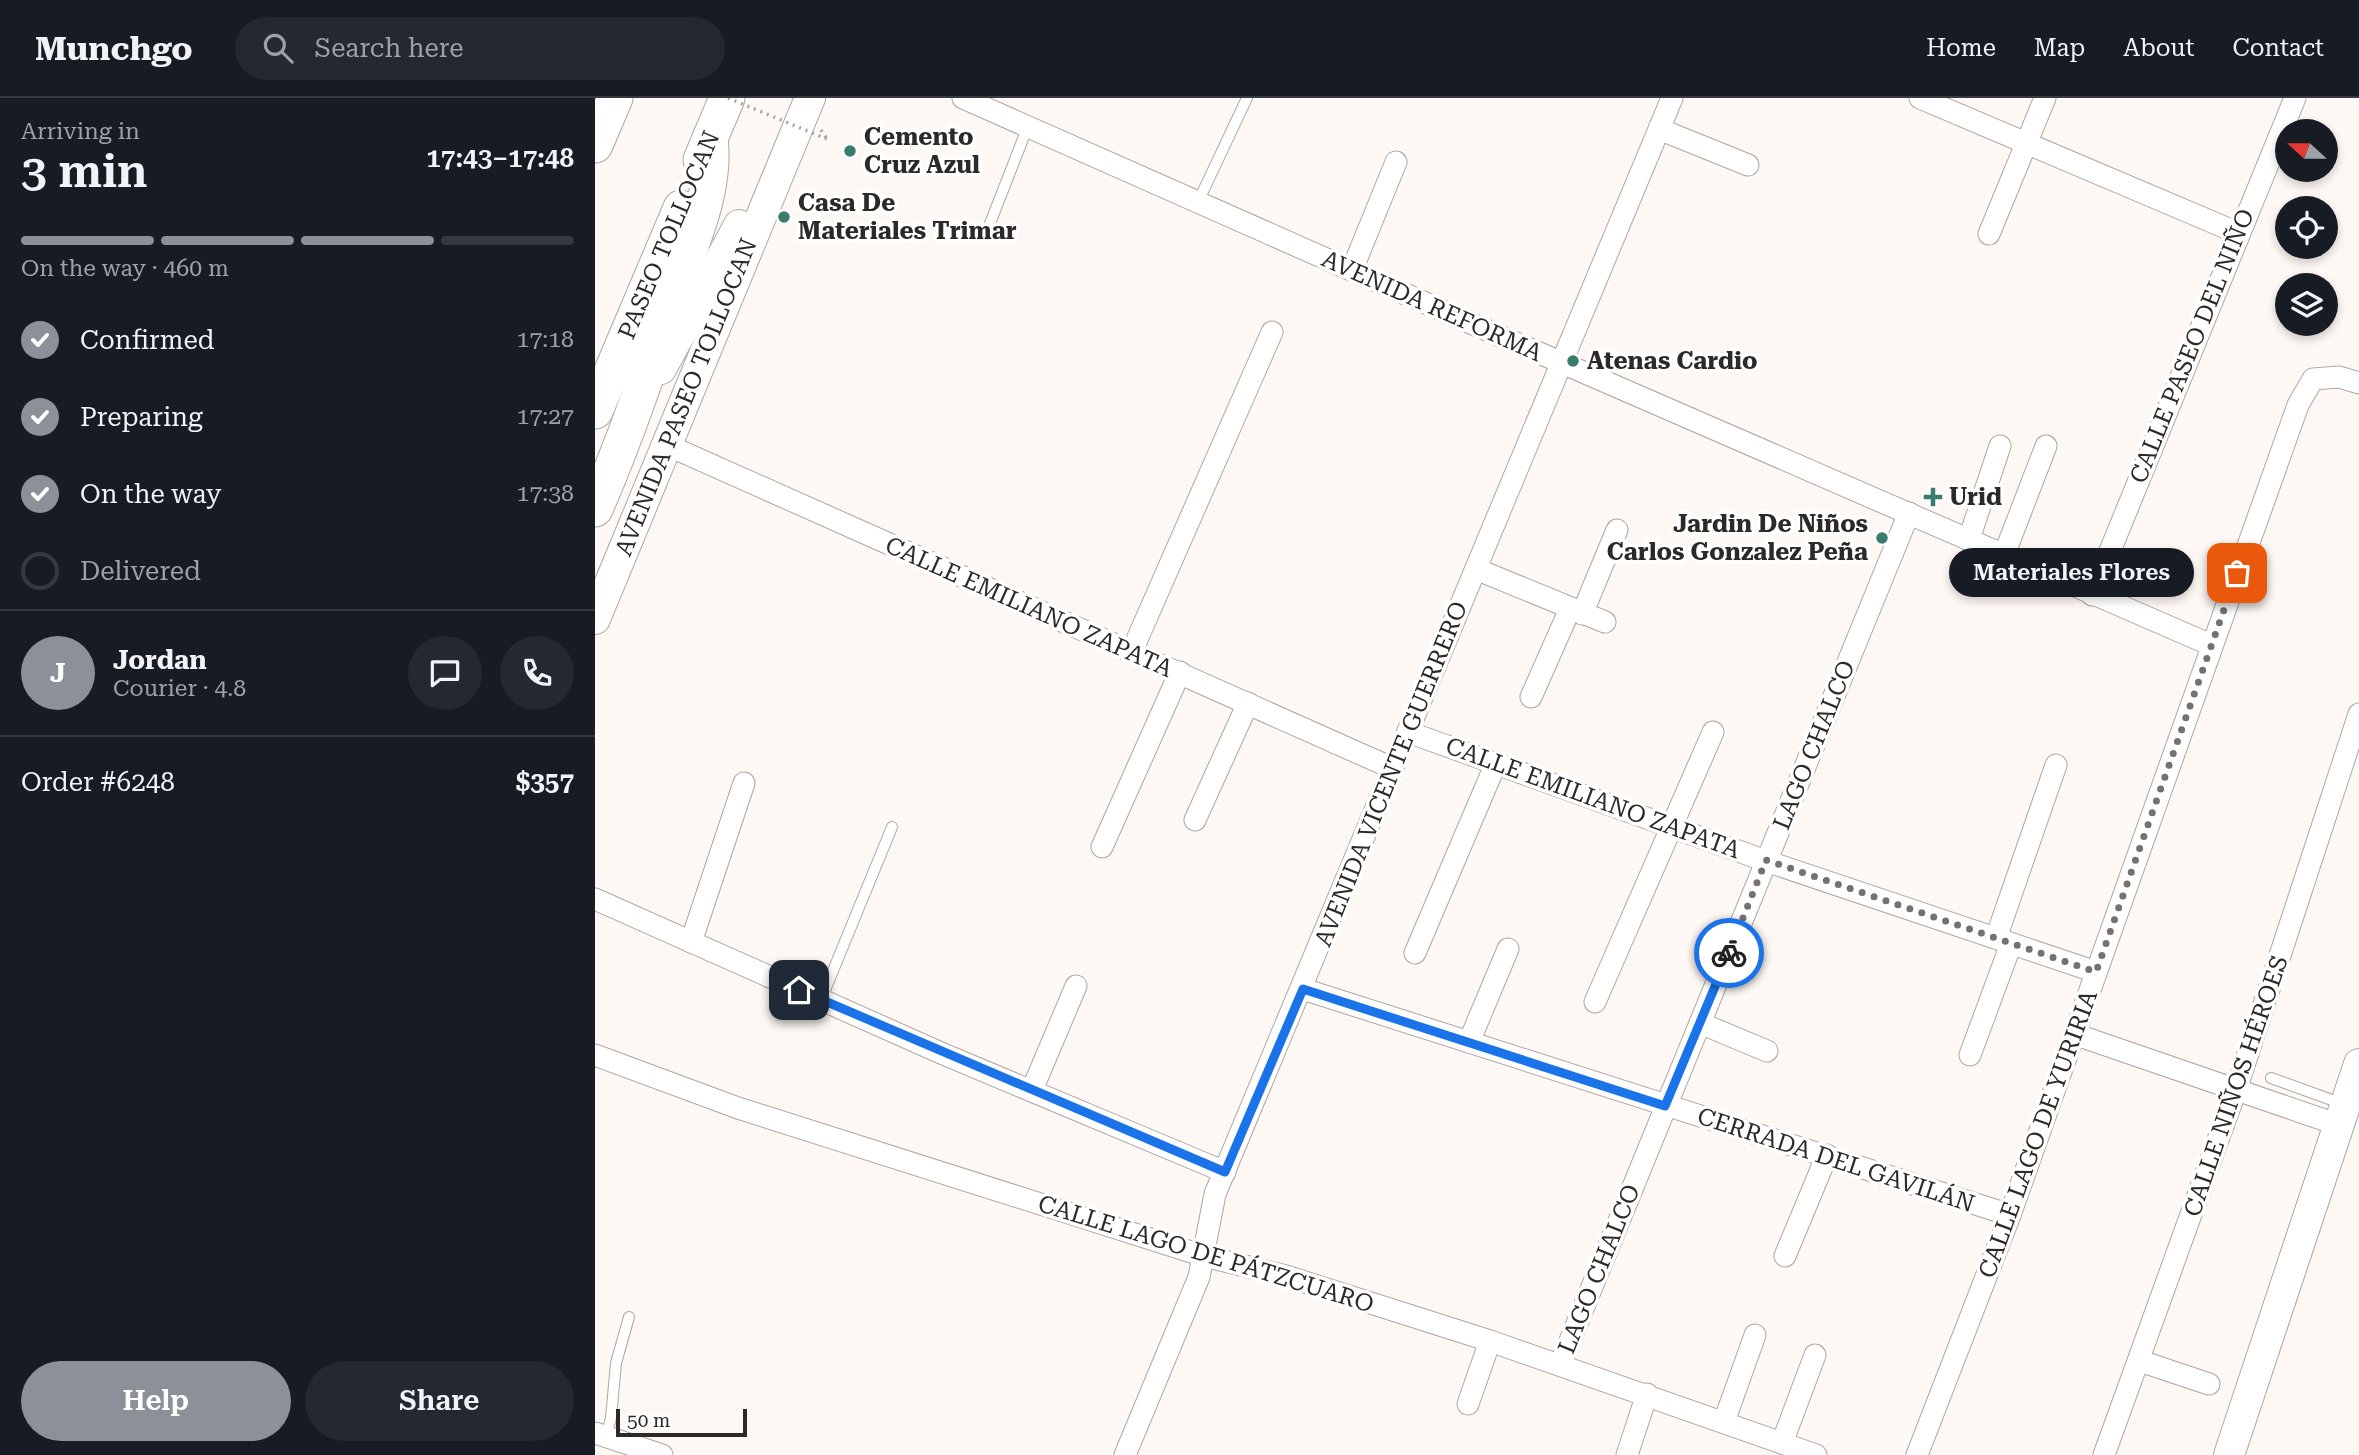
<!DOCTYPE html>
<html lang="en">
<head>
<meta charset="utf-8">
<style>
  :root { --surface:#171b24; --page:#242831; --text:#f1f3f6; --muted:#9ea1a6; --line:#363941; --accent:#8c9099 }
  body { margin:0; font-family:"Roboto Serif",serif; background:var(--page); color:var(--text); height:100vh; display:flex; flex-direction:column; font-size:26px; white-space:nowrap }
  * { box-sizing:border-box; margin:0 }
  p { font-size:23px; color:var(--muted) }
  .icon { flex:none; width:38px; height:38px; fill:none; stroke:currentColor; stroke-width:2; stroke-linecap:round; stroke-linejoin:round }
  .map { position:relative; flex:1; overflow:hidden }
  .sheet { display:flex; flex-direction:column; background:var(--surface); width:595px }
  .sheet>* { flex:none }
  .needle { width:46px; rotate:291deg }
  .fabs { position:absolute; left:1680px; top:21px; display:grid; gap:14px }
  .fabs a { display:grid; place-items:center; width:63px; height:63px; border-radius:50%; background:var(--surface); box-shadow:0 4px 10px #0003; font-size:35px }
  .scale { position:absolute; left:21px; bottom:18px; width:131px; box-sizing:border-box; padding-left:7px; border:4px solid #2c2928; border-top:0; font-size:19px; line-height:24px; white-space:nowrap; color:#2c2928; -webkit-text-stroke:5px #fff; paint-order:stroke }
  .pin { position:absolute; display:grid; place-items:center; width:60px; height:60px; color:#fff; margin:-30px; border-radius:14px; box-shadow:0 4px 10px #0006 }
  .courier { position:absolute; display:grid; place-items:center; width:70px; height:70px; margin:-35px; border:5px solid #1a73e8; border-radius:50%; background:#fff; color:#222; box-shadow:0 2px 9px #0007 }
  .bubble { position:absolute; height:49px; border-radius:24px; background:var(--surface); box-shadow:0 4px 10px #0003; font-size:23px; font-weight:600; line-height:49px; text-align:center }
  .summary em { font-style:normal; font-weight:600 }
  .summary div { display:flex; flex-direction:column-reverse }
  .summary { display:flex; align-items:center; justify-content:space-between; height:119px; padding:0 21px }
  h1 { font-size:46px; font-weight:600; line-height:52px }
  .bar { display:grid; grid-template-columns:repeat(4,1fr); gap:10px 7px; align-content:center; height:84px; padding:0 21px }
  .bar i { height:9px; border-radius:5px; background:var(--line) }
  .bar .current { background:var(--accent) }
  .bar p { grid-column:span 4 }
  .line { display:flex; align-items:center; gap:18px; padding:0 21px; border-top:2px solid var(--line) }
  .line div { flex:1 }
  .round { display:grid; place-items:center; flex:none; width:74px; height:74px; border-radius:37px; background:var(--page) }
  ol { padding:0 21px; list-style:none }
  li { display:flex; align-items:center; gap:21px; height:77px }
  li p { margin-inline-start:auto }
  li .icon { padding:7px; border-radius:50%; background:var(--accent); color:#fff; stroke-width:4 }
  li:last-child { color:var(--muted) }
  li i { width:38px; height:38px; border:4px solid var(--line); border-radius:50% }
  .cta { display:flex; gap:14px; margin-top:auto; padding:14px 21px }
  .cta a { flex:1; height:80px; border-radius:42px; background:var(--accent); color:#fff; font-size:28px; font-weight:600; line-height:80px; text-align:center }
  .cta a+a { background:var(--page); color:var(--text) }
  header { display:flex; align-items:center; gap:42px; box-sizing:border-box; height:98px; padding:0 35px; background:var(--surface); border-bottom:2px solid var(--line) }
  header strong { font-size:33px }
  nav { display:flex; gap:38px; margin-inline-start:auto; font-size:24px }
  .search { width:490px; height:63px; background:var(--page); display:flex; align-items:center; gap:18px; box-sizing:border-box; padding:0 24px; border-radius:38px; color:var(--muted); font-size:26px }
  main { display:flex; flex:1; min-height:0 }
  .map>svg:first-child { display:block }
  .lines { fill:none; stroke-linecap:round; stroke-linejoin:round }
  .service-casing { stroke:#aea6a1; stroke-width:12 }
  .minor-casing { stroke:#aea6a1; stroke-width:23 }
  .secondary-casing { stroke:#aea6a1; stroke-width:32 }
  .trunk-casing { stroke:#aea6a1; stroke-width:37 }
  .path { stroke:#a9a4a1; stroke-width:3.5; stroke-dasharray:2 5; stroke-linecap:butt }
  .service { stroke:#fff; stroke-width:10 }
  .minor { stroke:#fff; stroke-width:21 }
  .secondary { stroke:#fff; stroke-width:30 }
  .trunk { stroke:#fff; stroke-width:35 }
  .path-bridge { stroke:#a9a4a1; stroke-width:3.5; stroke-dasharray:2 5; stroke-linecap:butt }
  .done { stroke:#76716f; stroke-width:7; stroke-dasharray:0 12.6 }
  .route { stroke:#1a73e8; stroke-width:9 }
  .poi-dot { fill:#3a7d6e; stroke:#fff; stroke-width:2.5 }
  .labels { text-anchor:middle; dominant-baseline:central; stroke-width:7; stroke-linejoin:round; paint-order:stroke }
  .poi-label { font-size:24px; font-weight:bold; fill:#2c2928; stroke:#fff; text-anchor:start }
  .street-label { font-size:24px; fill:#2c2928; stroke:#fff }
</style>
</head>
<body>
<header>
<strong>Munchgo</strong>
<div class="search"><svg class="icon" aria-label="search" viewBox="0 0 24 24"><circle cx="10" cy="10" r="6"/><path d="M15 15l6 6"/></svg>Search here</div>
<nav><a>Home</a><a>Map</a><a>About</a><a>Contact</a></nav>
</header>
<main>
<section class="sheet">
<div class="summary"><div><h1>3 min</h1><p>Arriving in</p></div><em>17:43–17:48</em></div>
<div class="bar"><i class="current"></i><i class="current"></i><i class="current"></i><i></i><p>On the way · 460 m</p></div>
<ol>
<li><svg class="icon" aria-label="check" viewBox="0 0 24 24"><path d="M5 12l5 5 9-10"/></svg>Confirmed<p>17:18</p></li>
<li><svg class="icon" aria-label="check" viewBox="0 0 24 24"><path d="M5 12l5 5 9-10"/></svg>Preparing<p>17:27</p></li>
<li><svg class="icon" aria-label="check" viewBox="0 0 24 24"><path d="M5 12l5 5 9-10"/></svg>On the way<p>17:38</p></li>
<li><i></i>Delivered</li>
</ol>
<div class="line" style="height:126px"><b class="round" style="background:var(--accent);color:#fff">J</b><div><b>Jordan</b><p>Courier · 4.8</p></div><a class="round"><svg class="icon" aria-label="chat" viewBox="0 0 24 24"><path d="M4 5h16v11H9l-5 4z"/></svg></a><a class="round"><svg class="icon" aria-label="phone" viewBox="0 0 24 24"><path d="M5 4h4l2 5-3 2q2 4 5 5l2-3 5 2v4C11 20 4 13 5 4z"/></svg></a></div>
<div class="line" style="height:91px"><div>Order #6248</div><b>$357</b></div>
<div class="cta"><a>Help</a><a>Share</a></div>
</section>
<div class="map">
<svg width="1764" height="1357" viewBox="0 0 1764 1357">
  <rect width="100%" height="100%" fill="#fef8f4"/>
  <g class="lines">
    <!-- service casing -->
    <g class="service-casing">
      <g id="service">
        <polyline points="603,104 652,0"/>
        <polyline points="394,128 433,28"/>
        <polyline points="226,902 297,729"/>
        <polyline points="1676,980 1748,1006"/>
        <polyline points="11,1338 16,1320 21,1265 34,1219"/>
      </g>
    </g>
    <!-- minor casing -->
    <g class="minor-casing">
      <g id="minor">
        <polyline points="368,0 896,234 1616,547"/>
        <polyline points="1325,0 1643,135"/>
        <polyline points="1064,31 1153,67"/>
        <polyline points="1394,136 1450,0"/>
        <polyline points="757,172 801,64"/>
        <polyline points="72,347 797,670"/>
        <polyline points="1374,441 1405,348"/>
        <polyline points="1409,457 1451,348"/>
        <polyline points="881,471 1010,524"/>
        <polyline points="1497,497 1700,0"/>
        <polyline points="987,516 1022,432"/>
        <polyline points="537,553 677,234"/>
        <polyline points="936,599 975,511"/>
        <polyline points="813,634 1171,763 1501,874"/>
        <polyline points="600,722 653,605"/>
        <polyline points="507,749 585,574"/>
        <polyline points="0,801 346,955 630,1074"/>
        <polyline points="1401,840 1461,667"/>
        <polyline points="96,844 149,685"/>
        <polyline points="820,855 901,665"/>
        <polyline points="708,891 1415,1117"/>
        <polyline points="1000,904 1118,634"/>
        <polyline points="1105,925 1172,953"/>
        <polyline points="1479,936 1744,1027"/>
        <polyline points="874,944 913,851"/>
        <polyline points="0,957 143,1010 609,1158 691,1178 895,1243 1221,1357"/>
        <polyline points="1375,957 1416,846"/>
        <polyline points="437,992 481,888"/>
        <polyline points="1190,1158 1232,1057"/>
        <polyline points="1545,1263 1614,1286"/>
        <polyline points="965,1267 1314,415"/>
        <polyline points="873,1306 895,1243"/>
        <polyline points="1129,1324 1160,1237"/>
        <polyline points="0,1335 67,1357"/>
        <polyline points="1187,1345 1220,1257"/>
        <polyline points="530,1357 604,1179 620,1096 1077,0"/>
        <polyline points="1032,1357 1052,1296"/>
        <polyline points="1322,1357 1415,1117 1703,307 1718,281 1744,279 1764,285"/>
        <polyline points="1509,1357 1641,992 1764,616"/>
      </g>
    </g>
    <!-- secondary casing -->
    <g class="secondary-casing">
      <g id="secondary">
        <polyline points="66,271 144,127"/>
        <polyline points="0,521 215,0"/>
        <polyline points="1634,1357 1764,966"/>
      </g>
    </g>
    <!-- trunk casing -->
    <g class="trunk-casing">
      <g id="trunk">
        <polyline points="0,47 20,0"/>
        <polyline points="106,62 132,0"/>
        <polyline points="0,313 86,110"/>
        <path d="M 0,411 C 31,340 55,268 79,195 C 95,147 122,92 115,40"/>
      </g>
    </g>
    <!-- path -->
    <polyline class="path" points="226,32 232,41"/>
    <!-- service -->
    <use href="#service" class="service"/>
    <!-- minor -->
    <use href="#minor" class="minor"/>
    <!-- secondary -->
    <use href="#secondary" class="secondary"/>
    <!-- trunk -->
    <use href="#trunk" class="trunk"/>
    <!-- path-bridge -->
    <polyline class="path-bridge" points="133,0 232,41"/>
  </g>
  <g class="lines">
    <!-- done -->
    <polyline class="done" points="1134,855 1171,762 1501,874 1642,475"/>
    <!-- route -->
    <polyline class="route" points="204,892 630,1074 708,891 1070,1008 1134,855"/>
  </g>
  <!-- markers -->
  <g class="poi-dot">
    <circle cx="255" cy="53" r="7"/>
    <circle cx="189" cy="119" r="7"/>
    <circle cx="978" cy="263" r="7"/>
    <path d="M1334.5 388.5h7v7h7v7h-7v7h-7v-7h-7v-7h7z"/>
    <circle cx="1287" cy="440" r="7"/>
  </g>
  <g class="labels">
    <!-- poi labels -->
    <g class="poi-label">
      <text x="269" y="39">Cemento<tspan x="269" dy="28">Cruz Azul</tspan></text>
      <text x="203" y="105">Casa De<tspan x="203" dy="28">Materiales Trimar</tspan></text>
      <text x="992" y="263">Atenas Cardio</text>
      <text x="1354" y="399">Urid</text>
      <text x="1273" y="426" text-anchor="end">Jardin De Niños<tspan x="1273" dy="28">Carlos Gonzalez Peña</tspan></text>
    </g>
    <!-- street labels -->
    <g class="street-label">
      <text transform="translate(74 137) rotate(-67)">PASEO TOLLOCAN</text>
      <text transform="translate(837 208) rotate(24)">AVENIDA REFORMA</text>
      <text transform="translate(1597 248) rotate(-68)">CALLE PASEO DEL NIÑO</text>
      <text transform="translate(91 299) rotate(-68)">AVENIDA PASEO TOLLOCAN</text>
      <text transform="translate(434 509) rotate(24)">CALLE EMILIANO ZAPATA</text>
      <text transform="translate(1219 647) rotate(-68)">LAGO CHALCO</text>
      <text transform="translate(796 676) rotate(-68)">AVENIDA VICENTE GUERRERO</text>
      <text transform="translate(998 700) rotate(20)">CALLE EMILIANO ZAPATA</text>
      <text transform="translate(1641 988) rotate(-71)">CALLE NIÑOS HÉROES</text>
      <text transform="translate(1443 1036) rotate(-70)">CALLE LAGO DE YURIRIA</text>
      <text transform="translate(1241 1062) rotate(18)">CERRADA DEL GAVILÁN</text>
      <text transform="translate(611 1156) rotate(17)">CALLE LAGO DE PÁTZCUARO</text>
      <text transform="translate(1004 1171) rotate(-68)">LAGO CHALCO</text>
    </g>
  </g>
</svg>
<div class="fabs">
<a><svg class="needle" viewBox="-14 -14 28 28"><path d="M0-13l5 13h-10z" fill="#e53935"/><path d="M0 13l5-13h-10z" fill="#9ea1a6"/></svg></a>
<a><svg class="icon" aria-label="locate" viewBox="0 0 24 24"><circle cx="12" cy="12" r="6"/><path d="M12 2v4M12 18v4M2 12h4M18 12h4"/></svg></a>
<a><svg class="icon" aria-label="layers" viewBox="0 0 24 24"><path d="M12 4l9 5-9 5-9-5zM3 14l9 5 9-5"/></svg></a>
</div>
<div class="scale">50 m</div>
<div class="pin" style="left:1642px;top:475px;background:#ea580c"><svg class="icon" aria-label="bag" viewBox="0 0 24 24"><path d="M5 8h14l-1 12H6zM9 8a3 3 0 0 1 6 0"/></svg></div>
<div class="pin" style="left:204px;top:892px;background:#1f2937"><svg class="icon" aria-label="home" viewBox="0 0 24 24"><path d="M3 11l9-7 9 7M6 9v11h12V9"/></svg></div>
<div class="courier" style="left:1134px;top:855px"><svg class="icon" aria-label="bike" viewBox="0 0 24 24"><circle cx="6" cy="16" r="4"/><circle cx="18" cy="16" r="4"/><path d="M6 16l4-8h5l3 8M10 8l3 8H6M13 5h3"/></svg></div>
<div class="bubble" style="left:1354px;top:450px;width:245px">Materiales Flores</div>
</div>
</main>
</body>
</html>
